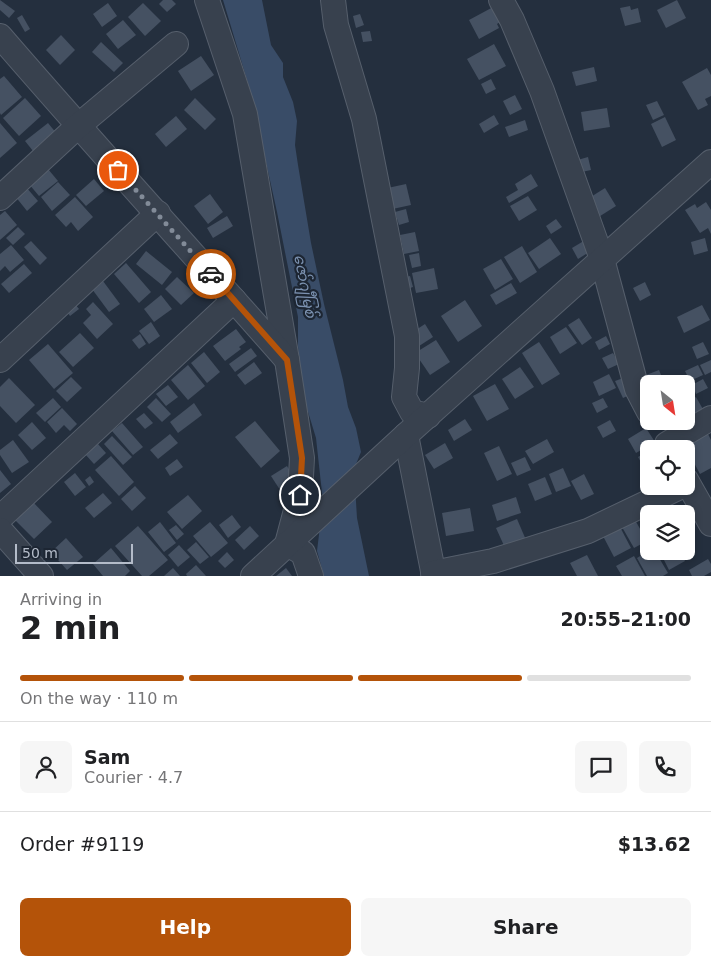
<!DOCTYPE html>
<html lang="en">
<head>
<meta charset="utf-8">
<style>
  :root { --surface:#fff; --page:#f6f6f6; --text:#202124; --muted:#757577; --line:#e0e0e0; --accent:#b45309 }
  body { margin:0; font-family:"DejaVu Sans","Noto Sans Myanmar",sans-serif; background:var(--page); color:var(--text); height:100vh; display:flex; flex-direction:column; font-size:19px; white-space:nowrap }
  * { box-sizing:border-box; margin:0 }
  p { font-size:16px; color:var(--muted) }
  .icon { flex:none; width:28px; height:28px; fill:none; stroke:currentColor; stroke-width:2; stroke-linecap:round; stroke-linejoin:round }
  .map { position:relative; height:576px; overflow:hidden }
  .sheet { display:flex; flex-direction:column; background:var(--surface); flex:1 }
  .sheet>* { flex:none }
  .needle { width:32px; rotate:150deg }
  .buttons { position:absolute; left:640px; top:375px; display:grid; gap:10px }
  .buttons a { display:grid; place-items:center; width:55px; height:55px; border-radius:8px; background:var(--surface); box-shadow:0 2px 8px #0003; font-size:25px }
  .scale { position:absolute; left:15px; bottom:12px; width:118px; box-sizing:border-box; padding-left:5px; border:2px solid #b4bcc9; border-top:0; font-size:14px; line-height:18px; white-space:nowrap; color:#b4bcc9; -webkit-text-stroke:4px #1d2633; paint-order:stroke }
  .pin { position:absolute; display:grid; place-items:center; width:42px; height:42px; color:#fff; margin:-21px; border:2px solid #fff; border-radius:50%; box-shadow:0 1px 5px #0007 }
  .courier { position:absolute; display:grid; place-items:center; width:50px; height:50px; margin:-25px; border:4px solid #b45309; border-radius:50%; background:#fff; color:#222; box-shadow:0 1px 6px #0007 }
  .headline em { font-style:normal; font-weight:600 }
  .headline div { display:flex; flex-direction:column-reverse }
  .headline { display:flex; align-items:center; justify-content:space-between; height:85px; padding:0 20px }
  h1 { font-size:32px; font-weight:600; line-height:38px }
  .bar { display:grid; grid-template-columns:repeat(4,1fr); gap:8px 5px; align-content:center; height:60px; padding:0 20px }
  .bar i { height:6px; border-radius:4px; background:var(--line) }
  .bar .selected { background:var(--accent) }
  .bar p { grid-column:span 4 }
  .line { display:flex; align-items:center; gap:12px; padding:0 20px; border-top:1px solid var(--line) }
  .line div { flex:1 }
  .round { display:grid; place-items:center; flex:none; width:52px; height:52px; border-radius:8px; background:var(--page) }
  .action { display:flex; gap:10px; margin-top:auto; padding:10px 20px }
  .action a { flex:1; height:58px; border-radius:8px; background:var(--accent); color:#fff; font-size:20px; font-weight:600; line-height:58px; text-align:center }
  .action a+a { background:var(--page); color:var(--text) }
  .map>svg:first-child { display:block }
  .water { fill:#394c67 }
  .building { fill:#455162 }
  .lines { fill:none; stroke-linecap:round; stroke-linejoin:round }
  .minor-casing { stroke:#565f6c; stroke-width:26 }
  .minor { stroke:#38414e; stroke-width:24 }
  .done { stroke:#828b98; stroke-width:5; stroke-dasharray:0 9 }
  .route { stroke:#b45309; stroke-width:6 }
  .labels { text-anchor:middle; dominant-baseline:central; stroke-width:4.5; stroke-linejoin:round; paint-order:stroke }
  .water-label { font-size:15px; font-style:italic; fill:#7c92b1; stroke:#1d2633 }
</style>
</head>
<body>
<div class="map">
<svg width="711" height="576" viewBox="0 0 711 576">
  <rect width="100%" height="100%" fill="#242f3e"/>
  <!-- water -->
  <polygon class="water" points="223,0 262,0 271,45 283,63 283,77 293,102 297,121 295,145 298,165 311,243 324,304 343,380 348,407 356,428 361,452 354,469 357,518 369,576 324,576 317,551 323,502 316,438 302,392 298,346 298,317 277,212 250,90"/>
  <!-- building -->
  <g class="building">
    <polygon points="0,0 15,11 9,18 0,10"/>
    <polygon points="163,0 172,0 176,4 167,12 159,4"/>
    <polygon points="677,0 686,18 666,28 657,10"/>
    <polygon points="108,3 117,16 102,27 93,14"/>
    <polygon points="143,3 161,21 145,36 128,17"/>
    <polygon points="495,6 503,20 497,24 499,28 479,39 469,20"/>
    <polygon points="630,6 631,10 638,8 641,22 625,26 620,8"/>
    <polygon points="360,14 364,25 356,28 353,16"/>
    <polygon points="22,15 30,29 25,32 17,18"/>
    <polygon points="123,20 136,35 118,49 106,34"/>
    <polygon points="370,31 372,41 363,42 361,32"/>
    <polygon points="61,35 75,50 60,65 46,50"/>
    <polygon points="101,42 123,63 114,72 92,52"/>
    <polygon points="494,44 506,66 479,80 467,59"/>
    <polygon points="201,56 214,75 191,91 178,71"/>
    <polygon points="594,67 597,81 576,86 572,72"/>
    <polygon points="707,68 711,75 711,96 705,99 708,105 698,110 682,82"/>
    <polygon points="4,76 22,97 1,115 0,113 0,79"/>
    <polygon points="491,79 496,89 486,94 481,84"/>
    <polygon points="515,95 522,109 510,115 503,101"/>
    <polygon points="25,98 41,116 19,136 3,118"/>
    <polygon points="195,98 216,119 205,130 184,110"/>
    <polygon points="657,101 664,115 653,120 646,105"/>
    <polygon points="607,108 610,127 584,131 581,112"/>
    <polygon points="494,115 499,124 484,133 479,124"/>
    <polygon points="176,116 187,129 166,147 155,134"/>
    <polygon points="665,117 676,140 662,147 651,124"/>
    <polygon points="525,120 528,130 509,137 505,127"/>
    <polygon points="0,123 17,143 0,158"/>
    <polygon points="48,123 57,134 33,151 25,141"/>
    <polygon points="588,157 591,170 577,173 574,161"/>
    <polygon points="48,169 58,181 39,196 29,184"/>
    <polygon points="531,174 538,186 509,203 506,197 518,190 515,184"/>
    <polygon points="94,179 104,191 86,206 76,195"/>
    <polygon points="58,182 70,195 52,211 41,197"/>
    <polygon points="406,184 411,205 388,210 383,189"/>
    <polygon points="26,187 38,201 27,211 15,196"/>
    <polygon points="605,188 616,206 597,218 586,200"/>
    <polygon points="210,194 223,212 208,224 194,206"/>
    <polygon points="528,196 537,210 519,221 510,206"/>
    <polygon points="75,197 93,217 78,231 71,222 66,227 55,215"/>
    <polygon points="706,202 711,210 711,234 708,228 700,233 685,210 695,204 697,208"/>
    <polygon points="406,209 409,222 399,225 395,212"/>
    <polygon points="5,211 17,225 0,240 0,215"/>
    <polygon points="227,216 233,226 213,238 207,228"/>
    <polygon points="556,219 562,227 551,234 546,226"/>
    <polygon points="18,227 25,234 13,245 6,238"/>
    <polygon points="415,232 419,251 404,254 400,235"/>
    <polygon points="550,238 561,254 539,269 528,253"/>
    <polygon points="705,238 708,251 694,255 691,242"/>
    <polygon points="587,239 594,249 578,259 572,248"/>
    <polygon points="31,241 47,258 40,265 24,247"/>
    <polygon points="11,245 24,260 10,272 5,266 0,271 0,254"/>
    <polygon points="522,246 537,272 520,283 504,257"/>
    <polygon points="146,251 172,272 162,285 136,264"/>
    <polygon points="419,253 421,266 412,268 409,255"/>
    <polygon points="501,259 513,279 495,290 483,269"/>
    <polygon points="126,263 151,292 139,303 114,274"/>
    <polygon points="24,264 32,273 9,293 1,284"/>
    <polygon points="434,268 438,289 416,293 412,273"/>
    <polygon points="410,276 413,287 404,290 401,278"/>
    <polygon points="177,277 194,293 181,305 165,289"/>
    <polygon points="103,281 120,304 109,312 92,289"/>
    <polygon points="645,282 651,295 640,301 633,288"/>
    <polygon points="511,283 517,293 496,305 490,295"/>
    <polygon points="161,295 172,309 154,322 144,309"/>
    <polygon points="71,299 79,309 70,316 63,306"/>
    <polygon points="465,300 482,326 458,342 441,316"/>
    <polygon points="93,302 113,324 97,339 83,323 91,315 86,309"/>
    <polygon points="702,305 710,320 684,333 677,317"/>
    <polygon points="579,318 592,338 582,345 568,325"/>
    <polygon points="151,322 160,336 149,344 139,331"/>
    <polygon points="425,324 433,337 416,348 408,335"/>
    <polygon points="566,327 577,343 560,354 550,337"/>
    <polygon points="236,329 246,342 239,347 241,349 225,361 213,346"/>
    <polygon points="80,333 94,348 73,367 59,352"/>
    <polygon points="140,334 146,344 139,349 132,340"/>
    <polygon points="606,336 610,344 599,350 595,342"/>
    <polygon points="436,340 450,362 430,375 415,353"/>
    <polygon points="539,342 560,374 542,385 522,353"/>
    <polygon points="703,342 709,354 697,359 692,347"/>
    <polygon points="48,344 73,373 54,389 29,360"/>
    <polygon points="251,348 257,356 235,372 229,364"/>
    <polygon points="204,352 220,372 207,383 191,363"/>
    <polygon points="613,353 619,364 608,369 602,358"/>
    <polygon points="711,360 711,372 705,375 700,365"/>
    <polygon points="254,362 262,373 245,385 237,375"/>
    <polygon points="188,365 205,386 188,400 171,380"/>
    <polygon points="698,365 703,375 690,381 685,371"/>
    <polygon points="520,367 534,387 515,399 502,379"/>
    <polygon points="659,370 664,382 649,384 649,389 641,377"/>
    <polygon points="609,374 616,388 599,396 593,382"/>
    <polygon points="71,377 82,388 67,402 56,391"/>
    <polygon points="626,377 634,393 623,398 615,381"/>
    <polygon points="9,378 35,405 16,423 0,406 0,387"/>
    <polygon points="703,379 708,388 696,394 692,385"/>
    <polygon points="495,384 509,409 487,421 473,396"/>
    <polygon points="168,385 178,397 166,406 156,394"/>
    <polygon points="696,397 704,411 689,419 686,414 686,403"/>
    <polygon points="53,398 61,407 45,422 36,413"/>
    <polygon points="156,398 171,414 162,422 147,407"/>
    <polygon points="603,398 608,407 597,413 592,403"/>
    <polygon points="194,403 202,415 178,433 170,422"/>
    <polygon points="62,408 77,424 70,431 64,425 56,433 47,422"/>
    <polygon points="144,413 153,423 145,429 136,419"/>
    <polygon points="465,419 472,430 454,441 448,430"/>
    <polygon points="610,420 616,431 603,438 597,427"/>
    <polygon points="255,421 280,451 261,468 235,437"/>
    <polygon points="660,421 689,421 669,436"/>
    <polygon points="32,422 46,438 32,450 18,435"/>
    <polygon points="122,423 143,447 133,455 112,431"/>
    <polygon points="646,428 655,442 636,453 628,439"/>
    <polygon points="170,434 178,443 158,459 150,450"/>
    <polygon points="708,434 711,440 711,468 700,474 685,446"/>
    <polygon points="112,436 132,457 123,465 104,444"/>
    <polygon points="547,439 554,452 533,464 525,451"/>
    <polygon points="13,440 29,462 12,473 0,455 0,450"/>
    <polygon points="445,443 453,458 434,469 425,455"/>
    <polygon points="98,444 106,453 94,464 85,454"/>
    <polygon points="499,446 512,474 497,481 484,453"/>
    <polygon points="649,451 649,462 643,466 638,457"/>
    <polygon points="111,456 134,482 119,496 95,470"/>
    <polygon points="525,457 531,470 517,476 511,463"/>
    <polygon points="177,459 183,467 170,476 165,468"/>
    <polygon points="287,466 297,483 282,493 271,476"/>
    <polygon points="563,468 571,486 556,492 549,474"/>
    <polygon points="0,470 11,484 0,493"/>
    <polygon points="75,473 86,487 75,496 64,482"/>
    <polygon points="584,474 594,494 581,500 571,481"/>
    <polygon points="90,476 94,482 89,486 85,480"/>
    <polygon points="545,477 552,494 535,501 528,484"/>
    <polygon points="135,486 146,498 132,511 121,499"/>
    <polygon points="103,493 112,503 94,518 85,508"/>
    <polygon points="188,495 202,511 182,529 167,512"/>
    <polygon points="516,497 521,513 497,521 492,505"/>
    <polygon points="32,501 52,522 34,539 14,519"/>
    <polygon points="470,508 474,531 446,536 442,513"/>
    <polygon points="232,515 241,527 228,538 219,525"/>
    <polygon points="517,519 526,540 506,550 496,528"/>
    <polygon points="635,520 647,541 634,548 622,527"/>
    <polygon points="160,522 176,543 164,552 148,532"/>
    <polygon points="210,522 228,543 211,557 193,536"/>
    <polygon points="176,525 184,534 177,540 169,530"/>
    <polygon points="138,526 168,560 149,576 142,576 115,546"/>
    <polygon points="250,526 259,536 244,550 235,540"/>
    <polygon points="620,527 631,548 614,557 603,536"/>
    <polygon points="66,538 83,557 67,570 51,552"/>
    <polygon points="196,542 209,557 200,564 187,550"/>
    <polygon points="179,545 190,557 178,567 168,555"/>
    <polygon points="111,548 130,571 125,576 103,576 93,564"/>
    <polygon points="648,551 655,551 668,573 663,576 647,576 637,558"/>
    <polygon points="674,551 680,551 685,561 669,570 663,558"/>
    <polygon points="227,552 234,560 225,568 218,561"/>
    <polygon points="587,555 598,576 577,576 570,563"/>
    <polygon points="634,556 645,576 622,576 616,566"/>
    <polygon points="708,559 711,564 711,572 704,576 692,576 689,570"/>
    <polygon points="196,565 206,576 187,576 186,574"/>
    <polygon points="173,568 180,576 164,576"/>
    <polygon points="286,568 292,576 276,576"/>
  </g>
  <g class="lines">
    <!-- minor casing -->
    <g class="minor-casing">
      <g id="minor">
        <polyline points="207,0 245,114 287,360 302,458 300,495 287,544 303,553 311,576"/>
        <polyline points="333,0 336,25 364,119 407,336 407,368 404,397 412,412 428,416"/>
        <polyline points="501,0 512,20 542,91 602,259 637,389 649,412"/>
        <path d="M 0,36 C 94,145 192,252 287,360"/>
        <polyline points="0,198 78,126 176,44"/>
        <polyline points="0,360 158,213"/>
        <polyline points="406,435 434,576"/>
        <polyline points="667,444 711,418"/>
        <polyline points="686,480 711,524"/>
        <polyline points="0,518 234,300"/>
        <polyline points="0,530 41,576"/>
        <polyline points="433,573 493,561 588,531 682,486"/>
        <polyline points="253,576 406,435 711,162"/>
      </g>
    </g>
    <!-- minor -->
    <use href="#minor" class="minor"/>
  </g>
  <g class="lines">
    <!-- done -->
    <polyline class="done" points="118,170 211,274"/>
    <!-- route -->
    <polyline class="route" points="211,274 287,360 302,458 300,495"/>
  </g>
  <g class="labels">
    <!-- water labels -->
    <g class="water-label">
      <text transform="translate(305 286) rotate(79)">ဇော်ဂျီမြစ်</text>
    </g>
  </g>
</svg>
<div class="buttons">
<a><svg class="needle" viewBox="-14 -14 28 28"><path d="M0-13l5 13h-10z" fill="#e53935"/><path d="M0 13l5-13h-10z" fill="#757577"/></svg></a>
<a><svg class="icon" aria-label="locate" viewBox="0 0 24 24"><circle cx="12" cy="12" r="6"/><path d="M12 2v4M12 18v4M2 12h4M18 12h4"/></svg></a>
<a><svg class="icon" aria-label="layers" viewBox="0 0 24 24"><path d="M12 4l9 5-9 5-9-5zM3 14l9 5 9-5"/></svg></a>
</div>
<div class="scale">50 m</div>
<div class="pin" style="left:118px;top:170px;background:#ea580c"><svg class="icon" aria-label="bag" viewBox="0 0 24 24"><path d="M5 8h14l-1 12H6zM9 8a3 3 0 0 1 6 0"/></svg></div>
<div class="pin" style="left:300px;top:495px;background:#1f2937"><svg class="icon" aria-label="home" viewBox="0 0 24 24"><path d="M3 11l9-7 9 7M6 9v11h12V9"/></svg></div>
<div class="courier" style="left:211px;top:274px"><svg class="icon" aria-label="car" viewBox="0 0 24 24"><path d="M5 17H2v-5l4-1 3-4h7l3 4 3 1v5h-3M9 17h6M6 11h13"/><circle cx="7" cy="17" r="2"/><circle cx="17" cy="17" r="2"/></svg></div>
</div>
<section class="sheet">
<div class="headline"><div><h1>2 min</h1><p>Arriving in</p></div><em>20:55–21:00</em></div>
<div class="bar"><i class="selected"></i><i class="selected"></i><i class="selected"></i><i></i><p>On the way · 110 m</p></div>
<div class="line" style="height:90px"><a class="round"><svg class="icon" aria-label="person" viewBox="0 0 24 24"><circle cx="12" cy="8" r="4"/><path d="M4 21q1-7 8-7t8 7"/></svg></a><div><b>Sam</b><p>Courier · 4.7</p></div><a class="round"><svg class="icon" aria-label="chat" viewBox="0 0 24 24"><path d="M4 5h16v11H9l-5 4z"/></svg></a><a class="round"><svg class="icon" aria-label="phone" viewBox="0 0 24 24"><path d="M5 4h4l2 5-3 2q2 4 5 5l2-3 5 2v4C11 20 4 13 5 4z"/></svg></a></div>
<div class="line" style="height:65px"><div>Order #9119</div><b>$13.62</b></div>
<div class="action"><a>Help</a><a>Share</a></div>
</section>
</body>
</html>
